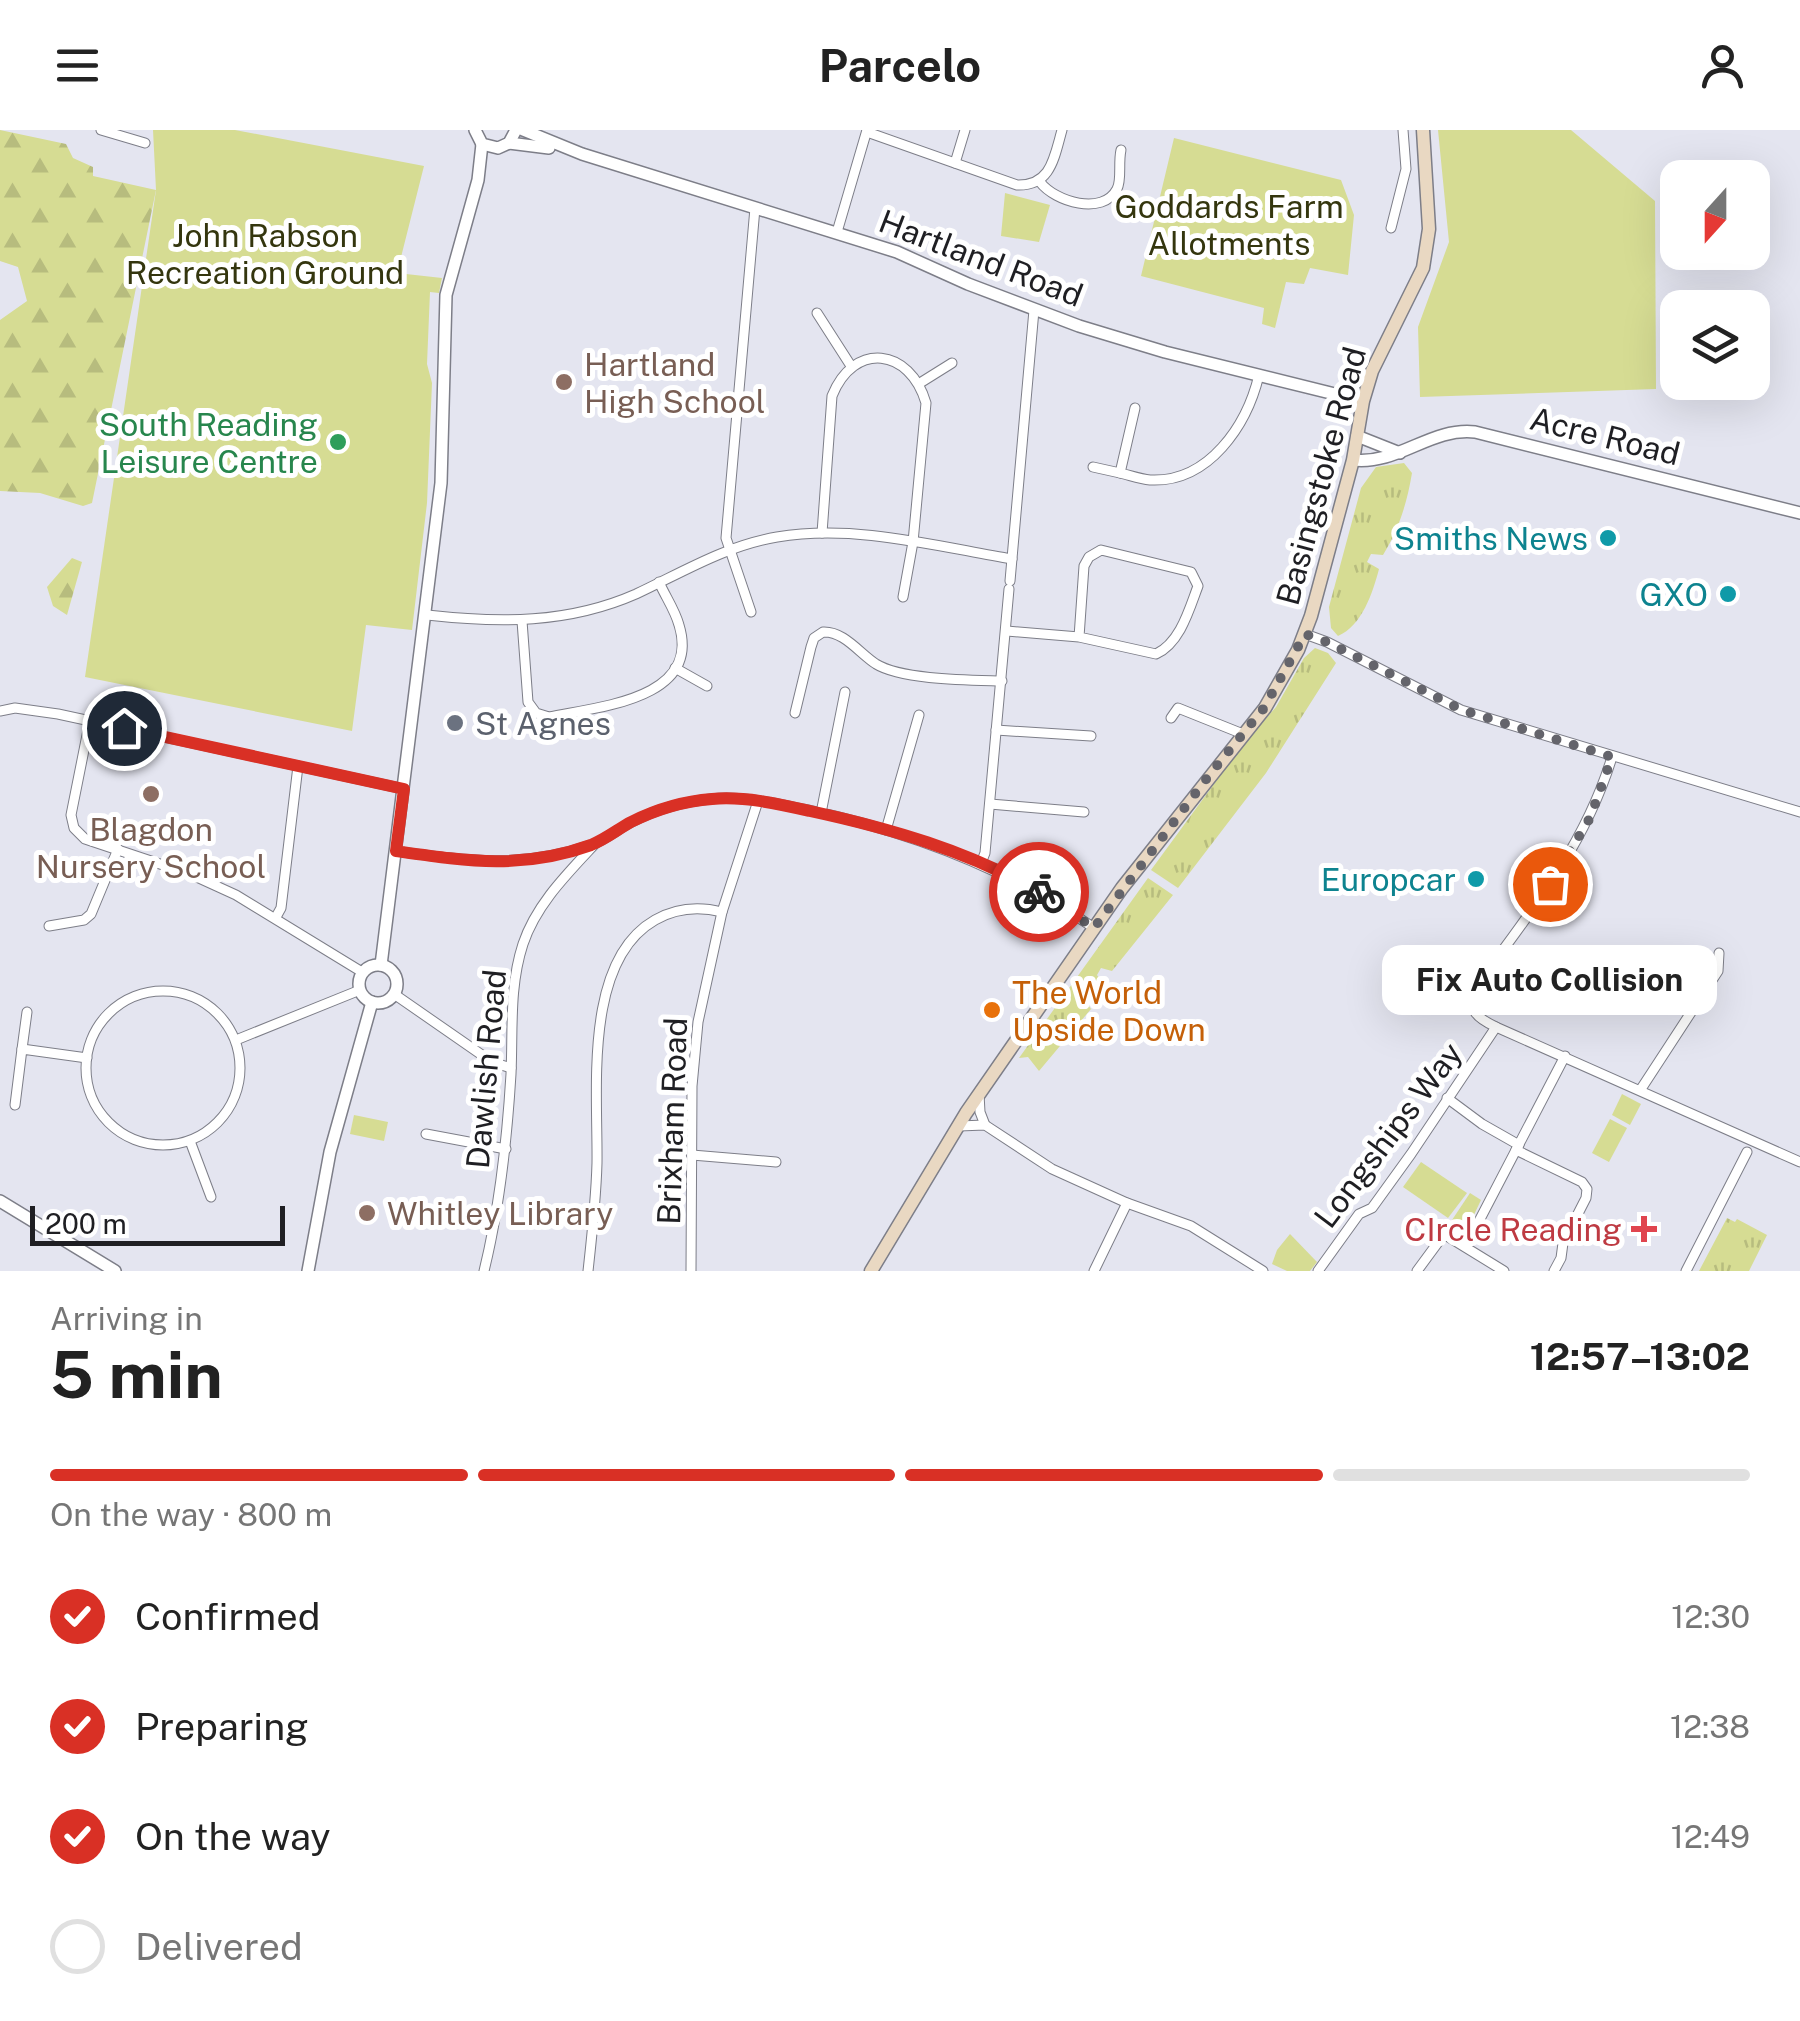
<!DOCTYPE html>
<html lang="en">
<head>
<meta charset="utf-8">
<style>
  :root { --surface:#fff; --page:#f2f2f2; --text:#222; --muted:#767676; --line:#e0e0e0; --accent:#d93025 }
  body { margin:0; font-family:"Public Sans",sans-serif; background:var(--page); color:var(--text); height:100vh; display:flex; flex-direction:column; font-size:38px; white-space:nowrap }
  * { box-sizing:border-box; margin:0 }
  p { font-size:32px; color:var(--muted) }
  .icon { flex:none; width:55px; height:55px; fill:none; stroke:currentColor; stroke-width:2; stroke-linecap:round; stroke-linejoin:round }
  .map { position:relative; height:1141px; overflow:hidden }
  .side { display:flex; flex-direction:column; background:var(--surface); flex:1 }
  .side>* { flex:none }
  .needle { width:65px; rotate:201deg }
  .fabs { position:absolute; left:1660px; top:30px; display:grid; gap:20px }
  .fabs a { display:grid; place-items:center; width:110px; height:110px; border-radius:20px; background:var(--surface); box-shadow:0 10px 40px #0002; font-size:50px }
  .scale { position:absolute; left:30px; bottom:25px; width:255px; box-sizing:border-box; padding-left:10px; border:5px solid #1f1f23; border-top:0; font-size:28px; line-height:35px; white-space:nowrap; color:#1f1f23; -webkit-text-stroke:8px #fff; paint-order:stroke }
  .pin { position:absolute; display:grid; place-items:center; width:85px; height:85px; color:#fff; margin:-42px; border:5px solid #fff; border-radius:50%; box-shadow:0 2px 10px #0007 }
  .courier { position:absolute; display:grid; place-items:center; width:100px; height:100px; margin:-50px; border:8px solid #d93025; border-radius:50%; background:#fff; color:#222; box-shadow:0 2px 12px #0007 }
  .bubble { position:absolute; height:70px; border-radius:20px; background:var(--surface); box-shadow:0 10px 40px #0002; font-size:32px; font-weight:700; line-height:70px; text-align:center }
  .headline em { font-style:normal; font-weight:700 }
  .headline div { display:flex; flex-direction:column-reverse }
  .headline { display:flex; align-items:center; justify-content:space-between; height:170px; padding:0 50px }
  h1 { font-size:65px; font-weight:700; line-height:75px }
  .bar { display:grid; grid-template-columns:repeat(4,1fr); gap:15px 10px; align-content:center; height:120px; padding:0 50px }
  .bar i { height:12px; border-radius:8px; background:var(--line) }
  .bar .current { background:var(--accent) }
  .bar p { grid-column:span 4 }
  ol { padding:0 50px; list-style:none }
  li { display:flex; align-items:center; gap:30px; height:110px }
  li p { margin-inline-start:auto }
  li .icon { padding:10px; border-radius:50%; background:var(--accent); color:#fff; stroke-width:4 }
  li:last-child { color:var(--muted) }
  li i { width:55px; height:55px; border:5px solid var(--line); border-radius:50% }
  header { display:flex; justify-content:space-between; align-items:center; height:130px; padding:0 50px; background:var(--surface); font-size:45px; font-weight:700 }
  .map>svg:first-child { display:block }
  .grass { fill:url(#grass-tufts) }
  .forest { fill:url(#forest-firs) }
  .green { fill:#d6dc93 }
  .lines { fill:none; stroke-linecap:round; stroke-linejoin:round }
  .minor-casing { stroke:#7d7e88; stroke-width:11 }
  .tertiary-casing { stroke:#7d7e88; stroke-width:14 }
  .secondary-casing { stroke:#7d7e88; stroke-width:15 }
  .minor { stroke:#fff; stroke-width:9 }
  .tertiary { stroke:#fff; stroke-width:11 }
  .secondary { stroke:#e9d8c2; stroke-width:12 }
  .done { stroke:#64646b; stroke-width:10; stroke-dasharray:0 18 }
  .route { stroke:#d93025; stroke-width:12 }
  .education-dot { fill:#8d6e63; stroke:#fff; stroke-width:4 }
  .leisure-dot { fill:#2e9e5b; stroke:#fff; stroke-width:4 }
  .culture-dot { fill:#0f9aa8; stroke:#fff; stroke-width:4 }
  .worship-dot { fill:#6b7280; stroke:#fff; stroke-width:4 }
  .food-dot { fill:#e8710a; stroke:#fff; stroke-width:4 }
  .health-dot { fill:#e0444e; stroke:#fff; stroke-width:4 }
  .labels { text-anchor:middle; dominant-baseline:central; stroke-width:10; stroke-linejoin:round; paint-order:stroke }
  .park-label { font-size:32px; fill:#34360e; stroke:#fff }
  .street-label { font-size:32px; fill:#1f1f23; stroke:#fff }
  .education-label { font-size:32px; fill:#785e54; stroke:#fff; text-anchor:start }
  .leisure-label { font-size:32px; fill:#27864d; stroke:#fff; text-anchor:end }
  .culture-label { font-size:32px; fill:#0d838f; stroke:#fff; text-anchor:end }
  .worship-label { font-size:32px; fill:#5b616d; stroke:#fff; text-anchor:start }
  .food-label { font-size:32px; fill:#c56008; stroke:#fff; text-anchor:start }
  .health-label { font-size:32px; fill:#be3a42; stroke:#fff; text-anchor:end }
</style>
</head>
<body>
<header><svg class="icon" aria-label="menu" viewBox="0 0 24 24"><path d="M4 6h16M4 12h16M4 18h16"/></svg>Parcelo<svg class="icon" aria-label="person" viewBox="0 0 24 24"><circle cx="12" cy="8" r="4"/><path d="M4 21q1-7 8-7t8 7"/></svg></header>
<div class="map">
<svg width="1800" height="1141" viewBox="0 0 1800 1141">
  <defs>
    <pattern id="grass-tufts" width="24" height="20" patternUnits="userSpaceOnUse" patternTransform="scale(2.5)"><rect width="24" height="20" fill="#d6dc93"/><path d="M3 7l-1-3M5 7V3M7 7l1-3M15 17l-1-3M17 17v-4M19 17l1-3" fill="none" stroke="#b7bc7e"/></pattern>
    <pattern id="forest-firs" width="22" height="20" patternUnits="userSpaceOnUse" patternTransform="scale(2.5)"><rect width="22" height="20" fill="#d6dc93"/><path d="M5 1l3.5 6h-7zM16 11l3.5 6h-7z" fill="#b7bc7e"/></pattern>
  </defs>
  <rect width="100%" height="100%" fill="#e4e5f0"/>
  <!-- grass -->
  <g class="grass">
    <path d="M 1404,333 L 1412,343 C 1407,373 1399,399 1383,425 L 1371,424 L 1367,432 L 1379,439 C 1373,462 1362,496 1338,506 L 1331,498 L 1329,477 L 1361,358 L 1376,337 Z"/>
    <polygon points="1315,518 1328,523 1336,533 1266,643 1178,758 1151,740 1241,617 1276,577 1304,528"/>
    <polygon points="1148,748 1173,765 1112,841 1101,838 1097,845 1105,857 1095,863 1086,860 1081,865 1091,879 1039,941 1028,927 1019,928"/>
    <polygon points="1727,1088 1735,1092 1737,1089 1767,1105 1749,1141 1699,1141"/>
  </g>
  <!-- forest -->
  <g class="forest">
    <polygon points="0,0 66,14 73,28 93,37 93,46 156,60 92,373 83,376 40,363 0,361 0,190 27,171 18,137 0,131"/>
    <polygon points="72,428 82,432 67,485 53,476 47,457"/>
  </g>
  <!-- green -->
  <g class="green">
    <polygon points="153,0 235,0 424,36 397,143 442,148 439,163 430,162 427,234 432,253 427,373 412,500 366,495 352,601 85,547 156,60"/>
    <polygon points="1438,0 1571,0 1655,71 1656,259 1420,267 1418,197 1449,112"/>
    <polygon points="1174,8 1341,50 1354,85 1348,145 1310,138 1304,154 1286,152 1275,198 1262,194 1264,178 1141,146"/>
    <polygon points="1005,63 1050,75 1039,112 1001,106"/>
    <polygon points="1622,964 1641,974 1630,995 1612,985"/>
    <polygon points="354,985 388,992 384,1011 350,1004"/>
    <polygon points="1610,989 1627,998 1609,1032 1592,1023"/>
    <polygon points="1421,1032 1467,1063 1448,1088 1403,1057"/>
    <polygon points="1470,1063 1481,1070 1463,1108 1446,1099"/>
    <polygon points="1290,1104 1317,1132 1310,1141 1287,1141 1272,1134 1277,1120"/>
  </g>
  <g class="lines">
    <!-- minor casing -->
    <g class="minor-casing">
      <g id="minor">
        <polyline points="101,0 145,13"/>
        <path d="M 867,2 L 1017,55 C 1051,56 1054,28 1062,0"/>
        <polyline points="955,33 965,0"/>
        <path d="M 1040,52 C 1055,72 1103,86 1117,59 C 1122,50 1118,33 1121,20"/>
        <polyline points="1391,98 1406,39 1403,0"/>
        <polyline points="837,102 867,0"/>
        <polyline points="817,183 851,236"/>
        <polyline points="920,253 952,233"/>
        <path d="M 1135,278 L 1120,343 C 1129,345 1140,349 1150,350 C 1209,353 1247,295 1259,245"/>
        <polyline points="1093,337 1120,343"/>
        <path d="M 822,403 L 832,266 C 854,211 910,218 926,273 L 913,412 L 903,467"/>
        <polyline points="1010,451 1034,180"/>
        <polyline points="751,482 726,408 755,78"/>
        <path d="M 427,485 C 499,493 568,494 636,464 C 683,442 725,416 777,407 C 855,394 935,416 1012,429"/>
        <path d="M 522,491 L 528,572 L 536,583 L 549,587 C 596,577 702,570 679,495 C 675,480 665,466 659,452"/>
        <path d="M 1007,501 L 1079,507 L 1084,436 L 1089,427 L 1101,420 L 1191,442 L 1198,456 C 1189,480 1180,513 1156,524 L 1079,507"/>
        <polyline points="1305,504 1327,512 1461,580 1800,682"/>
        <polyline points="675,538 707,556"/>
        <polyline points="0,581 15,578 58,584 404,659"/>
        <path d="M 795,583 L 811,517 L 814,508 L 823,502 C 844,501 859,523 876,534 C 902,550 970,550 1002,551"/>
        <polyline points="1171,588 1178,578 1243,604"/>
        <polyline points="90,590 71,685 74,698 85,709 190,744 236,765 362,842"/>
        <polyline points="996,600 1091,606"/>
        <path d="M 1612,627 C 1585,716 1528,786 1474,859 C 1468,881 1477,888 1496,897 L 1800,1032"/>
        <polyline points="990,674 1084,682"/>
        <polyline points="821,683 845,562"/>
        <polyline points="886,700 919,585"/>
        <path d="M 396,721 C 467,731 521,739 591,715 C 605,710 617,700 630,693 C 654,680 683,672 710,669 C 742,665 777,674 808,680 C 912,702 1007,738 1094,798"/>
        <polyline points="981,733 985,723 1009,459"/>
        <polyline points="276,787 281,778 298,636"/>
        <polyline points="49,796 84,790 91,784 118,719"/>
        <circle cx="163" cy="938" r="77"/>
        <polyline points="394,864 492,932 511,938"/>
        <polyline points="236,910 360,860"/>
        <polyline points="22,919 27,882"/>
        <polyline points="1641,959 1718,841 1719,823"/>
        <polyline points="979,964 980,982 985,995"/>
        <polyline points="1447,968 1482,994 1519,1015"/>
        <polyline points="15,975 22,919 87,928"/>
        <polyline points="959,996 985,995 1052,1039 1127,1073 1191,1096 1263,1141"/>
        <polyline points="426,1004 506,1019"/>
        <polyline points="190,1011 211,1067"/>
        <polyline points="1516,1020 1582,1052 1587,1059 1586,1068 1563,1113 1561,1128 1554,1141"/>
        <polyline points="692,1025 776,1032"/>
        <polyline points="1466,1116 1565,926"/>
        <path d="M 484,1141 C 500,1076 507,1010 511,944 C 513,900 509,857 523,814 C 536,775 566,745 594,715"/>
        <path d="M 588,1141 C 592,1105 596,1070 597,1033 C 598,961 583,831 655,790 C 676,778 698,776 722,782"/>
        <polyline points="691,1141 692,956 698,892 722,782 758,671"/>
        <polyline points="1094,1141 1127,1073"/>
        <polyline points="1318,1141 1359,1084 1372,1078 1411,1024 1496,897"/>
        <polyline points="1417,1141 1442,1107 1447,1106 1504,1141"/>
        <polyline points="1686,1141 1747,1022"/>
      </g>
    </g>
    <!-- tertiary casing -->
    <g class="tertiary-casing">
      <g id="tertiary">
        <polyline points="475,0 482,14 498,18 509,13 516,0"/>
        <polyline points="523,0 582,24 897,122 968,154 1079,196 1165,222 1363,271"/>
        <polyline points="509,13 549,18"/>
        <polyline points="1357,306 1400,323"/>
        <path d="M 1353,330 C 1399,335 1430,297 1475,302 L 1800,383"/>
        <polyline points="381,835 441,353 446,165 478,50 482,14"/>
        <circle cx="378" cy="854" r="19"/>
        <polyline points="0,1071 115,1141"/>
        <polyline points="308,1141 330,1022 372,872"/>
      </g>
    </g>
    <!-- secondary casing -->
    <g class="secondary-casing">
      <polyline id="secondary" points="871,1141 966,983 1122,758 1265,578 1298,520 1311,486 1353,330 1363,271 1372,241 1423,138 1429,99 1423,0"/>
    </g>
    <!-- minor -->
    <use href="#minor" class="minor"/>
    <!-- tertiary -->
    <use href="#tertiary" class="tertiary"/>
    <!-- secondary -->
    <use href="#secondary" class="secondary"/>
  </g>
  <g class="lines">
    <!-- done -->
    <polyline class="done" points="1039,762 1094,798 1210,644 1264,578 1305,504 1327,512 1462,580 1612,627 1590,688 1550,754"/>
    <!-- route -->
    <path class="route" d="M 124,598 L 404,659 L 396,721 C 466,731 522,740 591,715 C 606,709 618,699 631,692 C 655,680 685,671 712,669 C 744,666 779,674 810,681 C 889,698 969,721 1039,762"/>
  </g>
  <!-- markers -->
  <g class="education-dot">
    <circle cx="564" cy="252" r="10"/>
    <circle cx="151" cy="664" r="10"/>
    <circle cx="367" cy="1083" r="10"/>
  </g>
  <circle class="leisure-dot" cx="338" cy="312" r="10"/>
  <g class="culture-dot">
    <circle cx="1608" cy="408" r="10"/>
    <circle cx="1728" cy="464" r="10"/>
    <circle cx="1476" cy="749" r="10"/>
  </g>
  <circle class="worship-dot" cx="455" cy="593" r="10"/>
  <circle class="food-dot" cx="992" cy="880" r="10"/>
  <path class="health-dot" d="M1639 1084h10v10h10v10h-10v10h-10v-10h-10v-10h10z"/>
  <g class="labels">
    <!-- park labels -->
    <g class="park-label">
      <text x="1229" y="76">Goddards Farm<tspan x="1229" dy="37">Allotments</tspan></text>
      <text x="265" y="105">John Rabson<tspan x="265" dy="37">Recreation Ground</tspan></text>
    </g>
    <!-- street labels -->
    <g class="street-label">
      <text transform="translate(981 128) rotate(21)">Hartland Road</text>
      <text transform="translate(1605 306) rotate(14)">Acre Road</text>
      <text transform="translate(1321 346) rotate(-75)">Basingstoke Road</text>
      <text transform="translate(486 939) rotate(-85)">Dawlish Road</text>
      <text transform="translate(672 991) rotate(-88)">Brixham Road</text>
      <text transform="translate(1388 1005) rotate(-53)">Longships Way</text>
    </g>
    <!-- education labels -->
    <g class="education-label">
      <text x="584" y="234">Hartland<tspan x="584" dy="37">High School</tspan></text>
      <text x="151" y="699" text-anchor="middle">Blagdon<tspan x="151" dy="37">Nursery School</tspan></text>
      <text x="387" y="1083">Whitley Library</text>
    </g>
    <!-- leisure labels -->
    <g class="leisure-label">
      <text x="318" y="294">South Reading<tspan x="318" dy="37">Leisure Centre</tspan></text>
    </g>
    <!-- culture labels -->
    <g class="culture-label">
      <text x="1588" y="408">Smiths News</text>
      <text x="1708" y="464">GXO</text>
      <text x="1456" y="749">Europcar</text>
    </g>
    <!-- worship labels -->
    <g class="worship-label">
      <text x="475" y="593">St Agnes</text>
    </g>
    <!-- food labels -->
    <g class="food-label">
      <text x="1012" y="862">The World<tspan x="1012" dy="37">Upside Down</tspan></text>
    </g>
    <!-- health labels -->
    <g class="health-label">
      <text x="1622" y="1099">CIrcle Reading</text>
    </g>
  </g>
</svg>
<div class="fabs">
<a><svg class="needle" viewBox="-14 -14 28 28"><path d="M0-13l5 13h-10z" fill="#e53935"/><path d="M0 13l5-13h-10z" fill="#767676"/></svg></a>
<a><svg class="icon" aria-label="layers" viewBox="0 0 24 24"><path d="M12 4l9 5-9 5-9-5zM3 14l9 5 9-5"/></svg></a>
</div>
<div class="scale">200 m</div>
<div class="pin" style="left:1550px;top:754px;background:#ea580c"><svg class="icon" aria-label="bag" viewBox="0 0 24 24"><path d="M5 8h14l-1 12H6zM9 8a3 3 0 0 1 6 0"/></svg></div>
<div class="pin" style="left:124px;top:598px;background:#1f2937"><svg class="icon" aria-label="home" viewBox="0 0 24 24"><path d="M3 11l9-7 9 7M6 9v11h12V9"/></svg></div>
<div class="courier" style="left:1039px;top:762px"><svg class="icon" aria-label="bike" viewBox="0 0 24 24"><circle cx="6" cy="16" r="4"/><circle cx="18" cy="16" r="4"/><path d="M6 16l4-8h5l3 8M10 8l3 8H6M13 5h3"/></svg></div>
<div class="bubble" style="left:1382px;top:815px;width:335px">Fix Auto Collision</div>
</div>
<section class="side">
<div class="headline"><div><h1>5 min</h1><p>Arriving in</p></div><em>12:57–13:02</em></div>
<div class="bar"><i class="current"></i><i class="current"></i><i class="current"></i><i></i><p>On the way · 800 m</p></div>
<ol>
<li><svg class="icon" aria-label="check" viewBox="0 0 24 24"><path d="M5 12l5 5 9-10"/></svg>Confirmed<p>12:30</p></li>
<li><svg class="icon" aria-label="check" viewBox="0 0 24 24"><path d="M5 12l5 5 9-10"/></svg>Preparing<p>12:38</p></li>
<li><svg class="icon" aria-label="check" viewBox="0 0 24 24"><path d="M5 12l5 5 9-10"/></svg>On the way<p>12:49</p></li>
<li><i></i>Delivered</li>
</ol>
</section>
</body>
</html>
